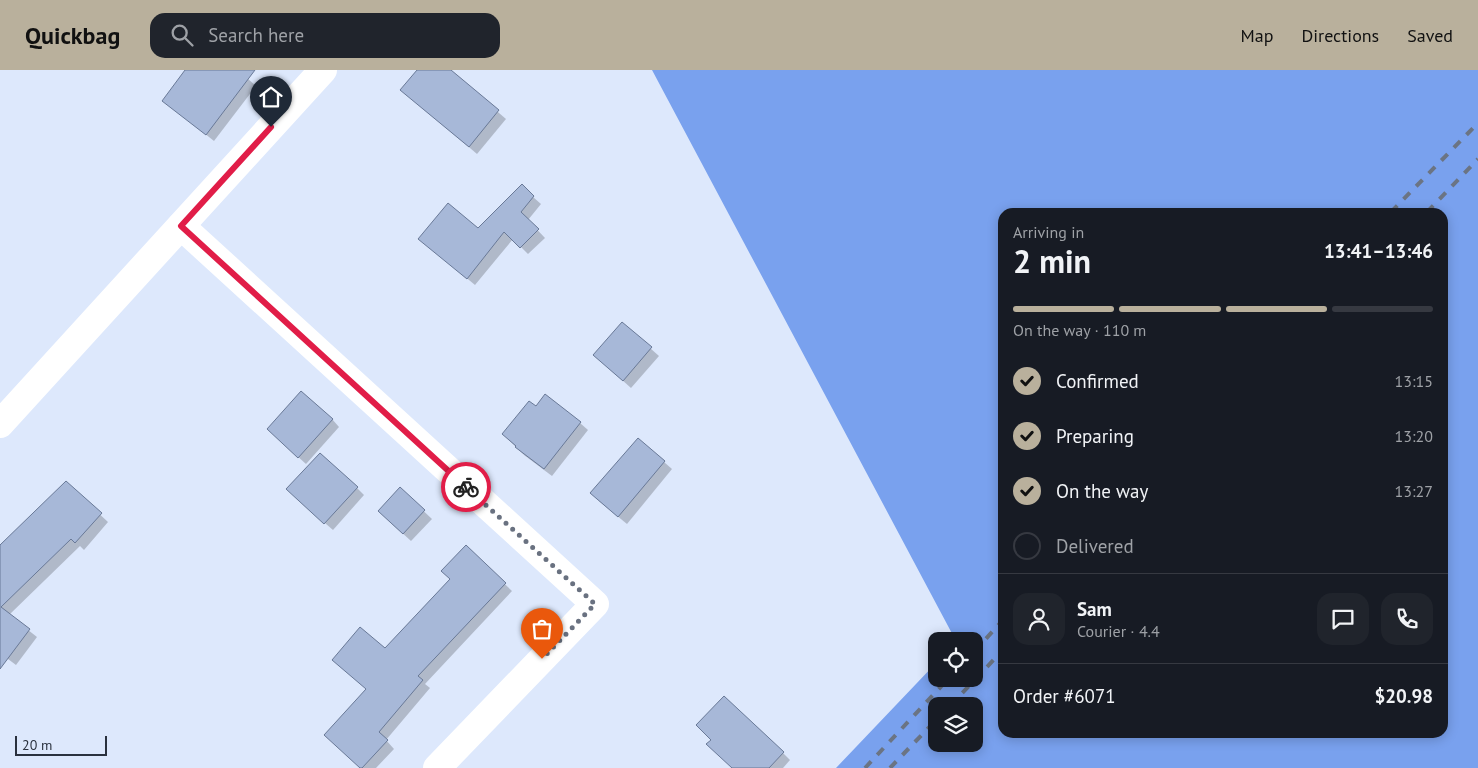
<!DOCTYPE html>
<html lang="en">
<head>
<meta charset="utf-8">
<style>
  :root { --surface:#171b24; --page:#20242c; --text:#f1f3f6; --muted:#9ea1a6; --line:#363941; --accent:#b9b09c }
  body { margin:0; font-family:"PT Sans",sans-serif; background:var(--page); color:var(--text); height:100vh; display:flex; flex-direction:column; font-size:19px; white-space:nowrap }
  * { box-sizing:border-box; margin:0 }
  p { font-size:16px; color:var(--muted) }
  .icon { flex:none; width:28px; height:28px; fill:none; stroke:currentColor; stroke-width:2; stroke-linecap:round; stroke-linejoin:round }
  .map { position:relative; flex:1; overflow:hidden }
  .side { position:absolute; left:998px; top:138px; width:450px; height:530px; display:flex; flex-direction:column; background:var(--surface); border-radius:15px; box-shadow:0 2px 12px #0003 }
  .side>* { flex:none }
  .tools { position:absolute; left:928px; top:562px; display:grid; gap:10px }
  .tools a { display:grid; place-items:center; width:55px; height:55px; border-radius:10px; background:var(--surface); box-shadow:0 2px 12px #0003; font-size:25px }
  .scale { position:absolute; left:15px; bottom:12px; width:92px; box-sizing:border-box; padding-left:5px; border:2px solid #2a313e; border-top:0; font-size:14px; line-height:18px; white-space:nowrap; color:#2a313e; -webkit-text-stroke:4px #dde8fc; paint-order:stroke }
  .pin { position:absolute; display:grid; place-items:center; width:42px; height:42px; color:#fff; margin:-51px -21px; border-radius:50% 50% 50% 0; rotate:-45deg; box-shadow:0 0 5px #0007 }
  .pin .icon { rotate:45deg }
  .courier { position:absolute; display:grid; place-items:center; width:50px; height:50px; margin:-25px; border:4px solid #e11d48; border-radius:50%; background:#fff; color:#222; box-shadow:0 1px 6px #0007 }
  .head em { font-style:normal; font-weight:700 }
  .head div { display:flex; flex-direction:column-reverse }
  .head { display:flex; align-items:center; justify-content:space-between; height:85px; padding:0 15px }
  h1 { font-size:32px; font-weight:700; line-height:38px }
  .bar { display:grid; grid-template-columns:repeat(4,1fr); gap:8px 5px; align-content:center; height:60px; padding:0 15px }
  .bar i { height:6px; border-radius:4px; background:var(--line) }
  .bar .current { background:var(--accent) }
  .bar p { grid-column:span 4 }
  .line { display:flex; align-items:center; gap:12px; padding:0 15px; border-top:1px solid var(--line) }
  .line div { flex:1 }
  .round { display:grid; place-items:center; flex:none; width:52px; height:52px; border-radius:15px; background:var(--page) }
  ol { padding:0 15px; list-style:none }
  li { display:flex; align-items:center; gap:15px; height:55px }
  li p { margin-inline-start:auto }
  li .icon { padding:5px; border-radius:50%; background:var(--accent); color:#111; stroke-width:4 }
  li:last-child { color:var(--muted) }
  li i { width:28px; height:28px; border:2px solid var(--line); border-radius:50% }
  header { display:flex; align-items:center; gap:30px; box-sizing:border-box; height:70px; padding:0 25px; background:var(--accent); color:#111 }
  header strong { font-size:24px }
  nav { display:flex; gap:28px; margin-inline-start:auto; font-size:18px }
  .search { width:350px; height:45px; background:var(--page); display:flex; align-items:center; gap:12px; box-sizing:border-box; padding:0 18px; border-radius:15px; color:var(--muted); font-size:19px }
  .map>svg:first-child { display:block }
  .forest { fill:#79a1ee; fill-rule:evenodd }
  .shadow { fill:#0003 }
  .building { fill:#a7b8d8; stroke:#697997 }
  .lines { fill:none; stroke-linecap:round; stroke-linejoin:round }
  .minor { stroke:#fff; stroke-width:28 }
  .rail { stroke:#6b7483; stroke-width:4; stroke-dasharray:9 9; stroke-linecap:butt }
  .done { stroke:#697180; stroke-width:5; stroke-dasharray:0 9 }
  .route { stroke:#e11d48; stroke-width:6 }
</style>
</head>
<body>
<header>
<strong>Quickbag</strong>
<div class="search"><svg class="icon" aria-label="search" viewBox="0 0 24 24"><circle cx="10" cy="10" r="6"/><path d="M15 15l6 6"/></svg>Search here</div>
<nav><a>Map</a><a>Directions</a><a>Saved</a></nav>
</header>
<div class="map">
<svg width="1478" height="698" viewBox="0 0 1478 698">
  <rect width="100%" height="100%" fill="#dde8fc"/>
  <!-- forest -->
  <path class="forest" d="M 652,0 L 1478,0 L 1478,698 L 836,698 L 936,593 L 936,609 L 974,609 L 974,571 L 956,571 ZM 1002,142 L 1442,142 L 1442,662 L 1002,662 ZM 936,636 L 974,636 L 974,674 L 936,674 Z"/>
  <!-- shadow -->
  <g class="shadow">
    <polygon points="187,0 238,0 256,16 214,71 164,31"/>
    <polygon points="419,0 449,0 506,49 477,84 410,27"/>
    <polygon points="533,127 541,134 528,150 545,168 528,184 513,169 475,215 428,176 478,159"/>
    <polygon points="622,253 659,286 631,318 602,292"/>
    <polygon points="332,349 339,357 306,394 276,367"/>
    <polygon points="580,353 588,360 552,406 524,385 503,364"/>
    <polygon points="664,392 672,399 627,454 599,431"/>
    <polygon points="66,413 108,452 84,480 80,476 9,545 37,567 16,595 0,583 0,477"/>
    <polygon points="357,418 364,425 333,460 295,427"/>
    <polygon points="400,419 432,449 411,471 387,449"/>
    <polygon points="466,477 512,521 425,614 430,618 386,670 394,679 376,698 361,698 367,620 385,580 451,510"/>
    <polygon points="713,670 783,683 790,690 783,698 733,698"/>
  </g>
  <!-- building -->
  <g class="building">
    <polygon points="185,0 255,0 206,65 162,31"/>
    <polygon points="417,0 451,0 499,40 469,77 400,20"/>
    <polygon points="522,114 534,126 521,142 539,159 520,178 504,162 467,209 418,169 448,133 478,158"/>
    <polygon points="622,252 652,277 623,311 593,285"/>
    <polygon points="301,321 333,349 298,388 267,359"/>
    <polygon points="545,324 581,352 544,399 515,377 516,376 502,364 529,331 536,336"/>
    <polygon points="638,368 665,391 618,447 590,423"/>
    <polygon points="320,383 358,417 324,454 286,419"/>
    <polygon points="66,411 102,443 75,473 71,469 1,537 30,559 0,599 0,475"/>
    <polygon points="400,417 425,440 403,464 378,441"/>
    <polygon points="466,475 506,513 418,606 423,610 379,662 388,670 362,698 360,698 324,665 366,619 332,590 360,557 385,578 450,509 441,501"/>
    <polygon points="724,626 784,682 769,698 732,698 706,674 711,670 696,655"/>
  </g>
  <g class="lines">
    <!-- minor -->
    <g class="minor">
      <polyline points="181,156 595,534 437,698"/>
      <polyline points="0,354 323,0"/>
    </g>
    <!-- rail -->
    <g class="rail">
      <polyline points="1391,142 1478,53"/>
      <polyline points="1427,142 1478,89"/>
      <polyline points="974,582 1002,551"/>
      <polyline points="950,636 1002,581"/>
      <polyline points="865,698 948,609"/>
      <polyline points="890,698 936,650"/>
    </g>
  </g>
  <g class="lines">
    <!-- done -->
    <polyline class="done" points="466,417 595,534 542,589"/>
    <!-- route -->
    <polyline class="route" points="271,57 181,156 466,417"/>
  </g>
</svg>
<div class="tools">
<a><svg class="icon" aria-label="locate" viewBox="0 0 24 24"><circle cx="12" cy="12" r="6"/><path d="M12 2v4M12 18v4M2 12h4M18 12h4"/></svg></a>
<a><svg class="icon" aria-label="layers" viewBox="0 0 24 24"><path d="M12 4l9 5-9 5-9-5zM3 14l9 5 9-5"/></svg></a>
</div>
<div class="scale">20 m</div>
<div class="pin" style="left:542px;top:589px;background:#ea580c"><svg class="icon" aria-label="bag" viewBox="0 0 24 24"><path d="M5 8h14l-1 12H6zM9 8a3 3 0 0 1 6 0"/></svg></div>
<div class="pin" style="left:271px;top:57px;background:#1f2937"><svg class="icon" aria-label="home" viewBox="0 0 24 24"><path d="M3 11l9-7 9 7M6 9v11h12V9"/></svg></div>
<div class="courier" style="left:466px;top:417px"><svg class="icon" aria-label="bike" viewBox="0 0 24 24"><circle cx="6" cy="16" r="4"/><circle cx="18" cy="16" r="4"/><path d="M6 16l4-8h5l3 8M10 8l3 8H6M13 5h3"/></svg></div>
<section class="side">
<div class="head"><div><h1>2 min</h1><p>Arriving in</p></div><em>13:41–13:46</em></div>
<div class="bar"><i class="current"></i><i class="current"></i><i class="current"></i><i></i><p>On the way · 110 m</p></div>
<ol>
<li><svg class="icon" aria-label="check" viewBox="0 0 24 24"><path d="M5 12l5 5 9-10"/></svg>Confirmed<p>13:15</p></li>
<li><svg class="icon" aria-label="check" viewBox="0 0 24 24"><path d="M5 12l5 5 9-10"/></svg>Preparing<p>13:20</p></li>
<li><svg class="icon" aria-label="check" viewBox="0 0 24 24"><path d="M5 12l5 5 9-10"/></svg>On the way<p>13:27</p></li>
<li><i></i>Delivered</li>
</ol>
<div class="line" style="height:90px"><a class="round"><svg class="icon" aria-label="person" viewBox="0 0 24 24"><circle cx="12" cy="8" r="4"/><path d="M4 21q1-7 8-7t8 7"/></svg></a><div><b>Sam</b><p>Courier · 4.4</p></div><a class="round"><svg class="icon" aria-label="chat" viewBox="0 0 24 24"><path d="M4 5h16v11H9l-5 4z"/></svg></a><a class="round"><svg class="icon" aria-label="phone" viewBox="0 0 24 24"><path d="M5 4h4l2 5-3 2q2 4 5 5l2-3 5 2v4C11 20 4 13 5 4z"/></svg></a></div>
<div class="line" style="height:65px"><div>Order #6071</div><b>$20.98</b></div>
</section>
</div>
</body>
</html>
